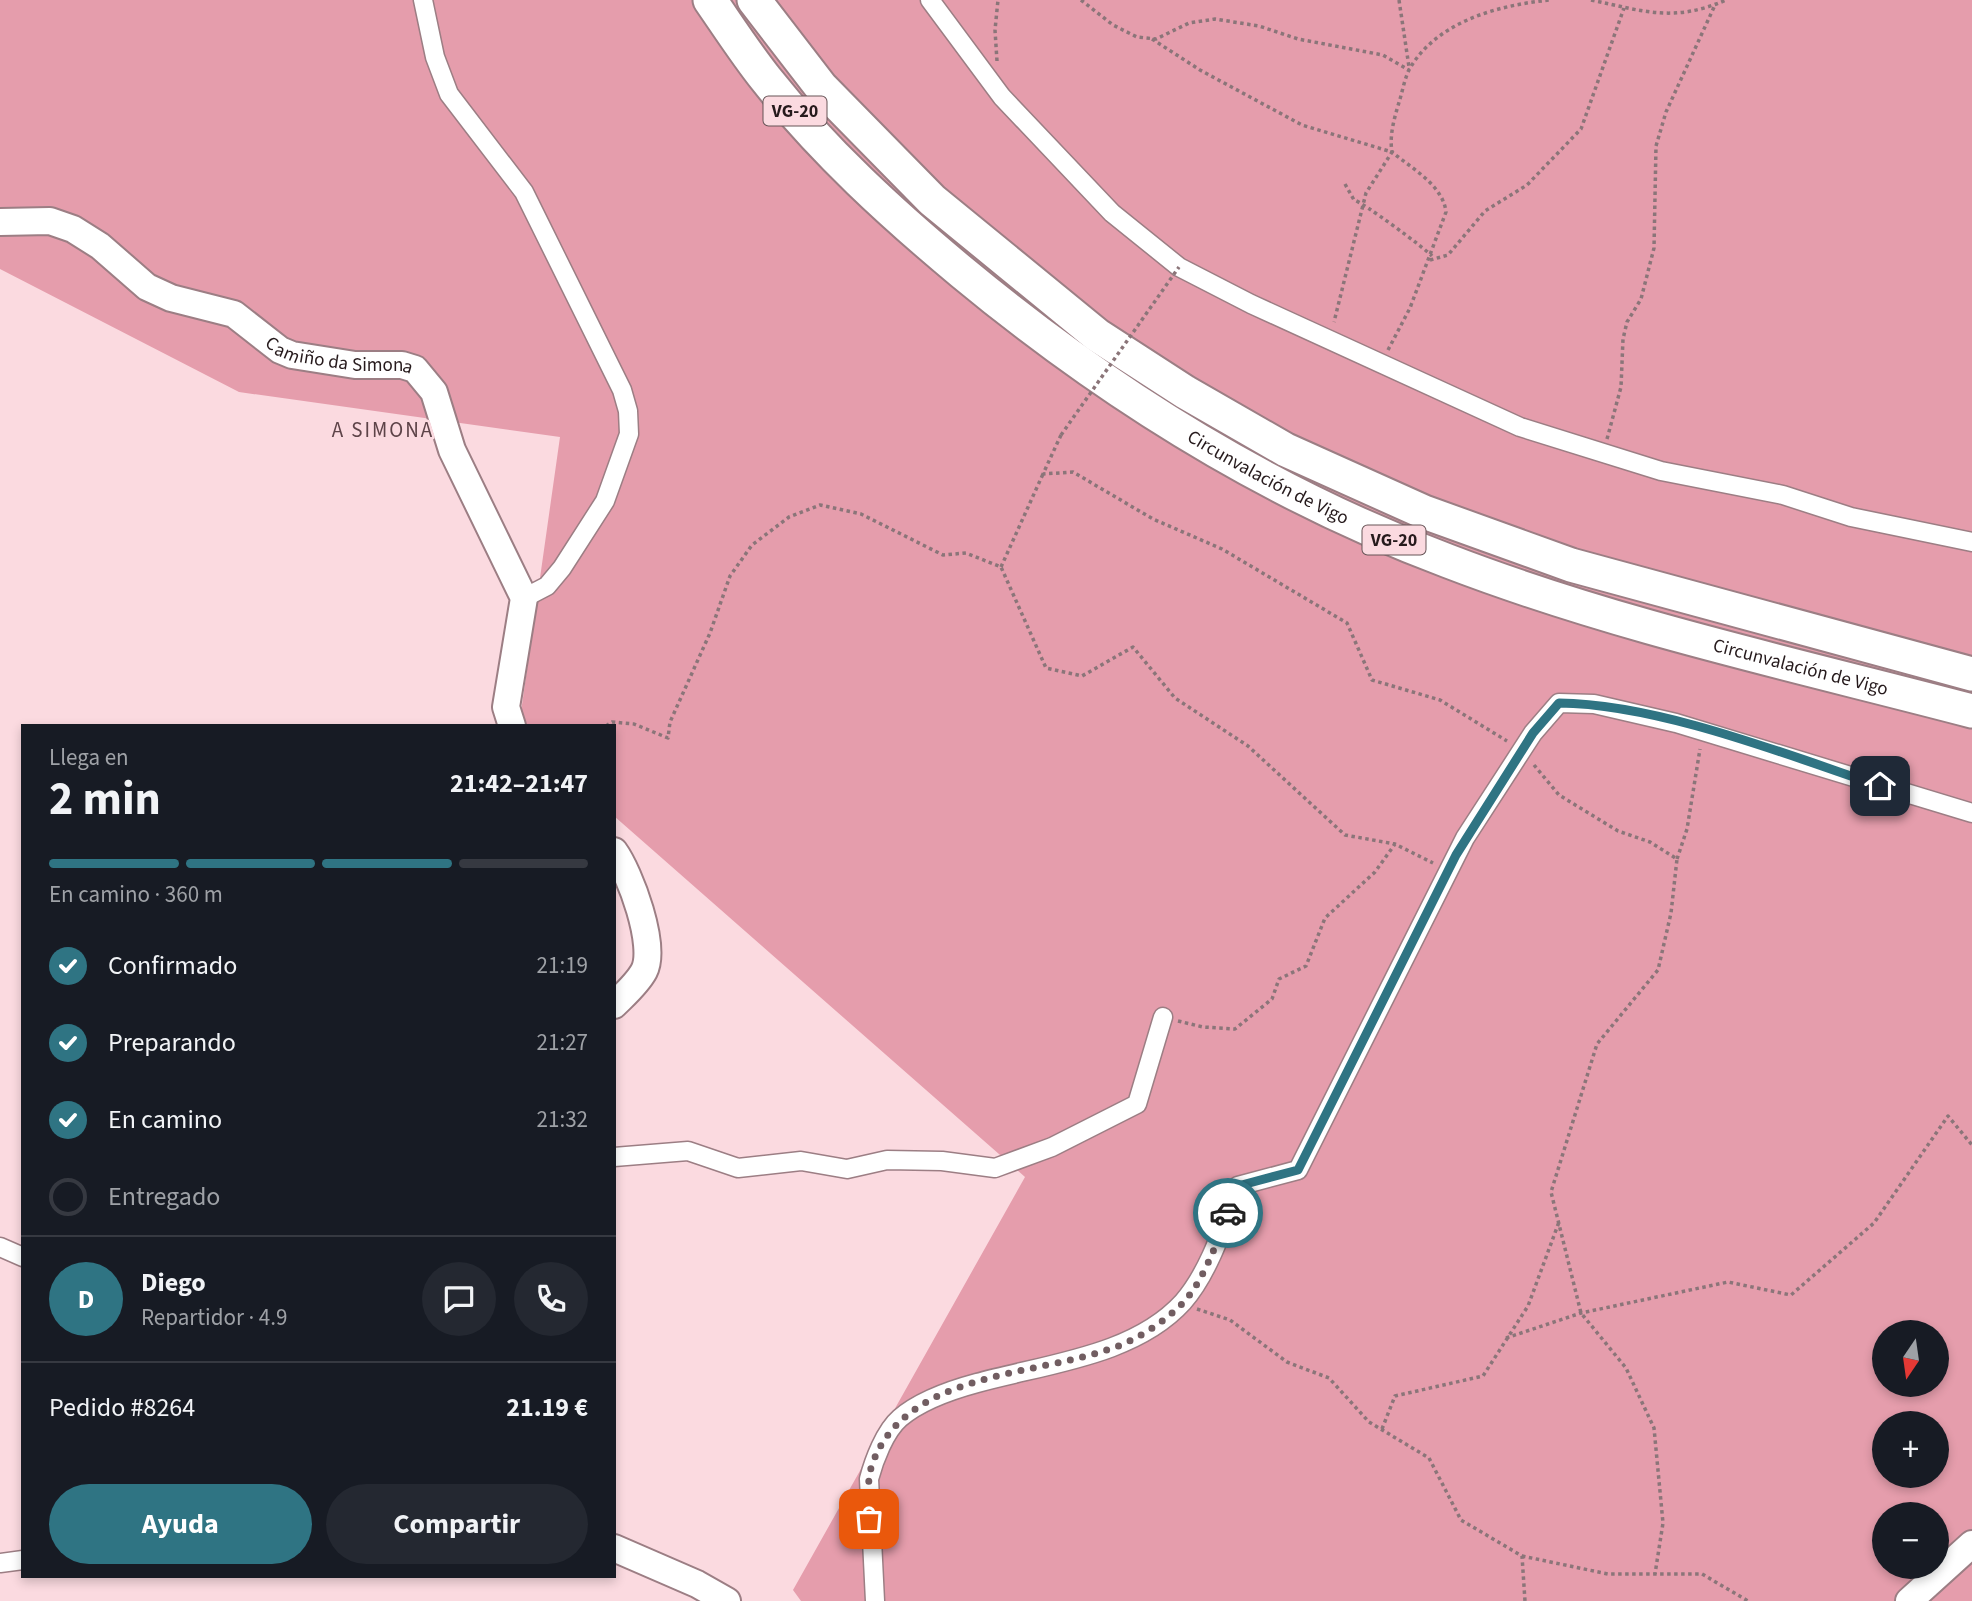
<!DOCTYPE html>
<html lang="es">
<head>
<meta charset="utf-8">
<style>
  :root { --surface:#171b24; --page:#242831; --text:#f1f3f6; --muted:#9ea1a6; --line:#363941; --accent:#2f7483 }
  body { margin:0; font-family:"Source Sans 3",sans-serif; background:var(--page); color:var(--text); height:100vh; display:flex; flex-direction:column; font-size:26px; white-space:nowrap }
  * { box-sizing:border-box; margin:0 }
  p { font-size:23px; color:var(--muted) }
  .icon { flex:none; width:38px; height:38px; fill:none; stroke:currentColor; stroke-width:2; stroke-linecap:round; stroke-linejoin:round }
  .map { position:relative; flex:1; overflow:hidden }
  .drawer { position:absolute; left:21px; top:724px; width:595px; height:854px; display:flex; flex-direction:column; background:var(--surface); border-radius:0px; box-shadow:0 4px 10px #0003 }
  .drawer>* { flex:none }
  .needle { width:46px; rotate:193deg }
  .buttons { position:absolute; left:1872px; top:1320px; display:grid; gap:14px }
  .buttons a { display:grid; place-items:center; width:77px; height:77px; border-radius:50%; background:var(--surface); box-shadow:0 4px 10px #0003; font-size:35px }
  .pin { position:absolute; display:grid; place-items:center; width:60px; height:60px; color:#fff; margin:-30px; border-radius:14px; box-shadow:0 4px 10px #0006 }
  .courier { position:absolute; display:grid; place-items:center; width:70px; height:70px; margin:-35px; border:5px solid #2f7483; border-radius:50%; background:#fff; color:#222; box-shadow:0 2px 9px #0007 }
  .summary em { font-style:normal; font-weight:700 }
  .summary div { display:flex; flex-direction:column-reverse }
  .summary { display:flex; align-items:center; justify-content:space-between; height:119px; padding:0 28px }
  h1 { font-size:46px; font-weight:700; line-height:52px }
  .bar { display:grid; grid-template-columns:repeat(4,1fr); gap:10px 7px; align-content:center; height:84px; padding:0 28px }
  .bar i { height:9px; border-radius:5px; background:var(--line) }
  .bar .active { background:var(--accent) }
  .bar p { grid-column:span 4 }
  .line { display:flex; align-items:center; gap:18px; padding:0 28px; border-top:2px solid var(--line) }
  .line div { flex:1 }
  .round { display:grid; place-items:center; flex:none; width:74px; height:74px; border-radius:37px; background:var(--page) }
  ol { padding:0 28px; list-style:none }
  li { display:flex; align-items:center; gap:21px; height:77px }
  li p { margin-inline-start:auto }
  li .icon { padding:7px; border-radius:50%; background:var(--accent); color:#fff; stroke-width:4 }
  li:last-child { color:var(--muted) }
  li i { width:38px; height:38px; border:4px solid var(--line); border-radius:50% }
  .cta { display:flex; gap:14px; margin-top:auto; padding:14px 28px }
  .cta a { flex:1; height:80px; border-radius:42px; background:var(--accent); color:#fff; font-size:28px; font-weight:700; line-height:80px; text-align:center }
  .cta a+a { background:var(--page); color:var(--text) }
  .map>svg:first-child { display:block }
  .green { fill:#e59dac; fill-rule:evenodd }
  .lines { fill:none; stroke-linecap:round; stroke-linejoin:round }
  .street-casing { stroke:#9c7e84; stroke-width:21 }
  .secondary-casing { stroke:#9c7e84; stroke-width:30 }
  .highway-casing { stroke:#9c7e84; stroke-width:37 }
  .path { stroke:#8b7579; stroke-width:3.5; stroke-dasharray:3.5 3.5; stroke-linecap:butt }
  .street { stroke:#fff; stroke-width:18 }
  .secondary { stroke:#fff; stroke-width:26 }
  .highway { stroke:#fff; stroke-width:33 }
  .path-bridge { stroke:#8b7579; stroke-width:3.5; stroke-dasharray:3.5 3.5; stroke-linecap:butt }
  .done { stroke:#715d61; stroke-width:7; stroke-dasharray:0 12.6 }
  .route { stroke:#2f7483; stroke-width:9 }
  .labels { text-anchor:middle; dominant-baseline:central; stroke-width:5; stroke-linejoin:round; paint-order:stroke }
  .shield { fill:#fbdae0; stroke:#665457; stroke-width:2 }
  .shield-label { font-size:18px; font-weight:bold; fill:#261a1c }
  .street-label { font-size:19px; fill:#261a1c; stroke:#fbdae0 }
  .neighbourhood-label { font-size:21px; letter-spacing:2px; fill:#5d4348; stroke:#fbdae0 }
</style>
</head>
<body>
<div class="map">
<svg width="1972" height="1601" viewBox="0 0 1972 1601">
  <rect width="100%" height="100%" fill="#fbdae0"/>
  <!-- green -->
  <path class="green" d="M 0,0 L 1972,0 L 1972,1601 L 801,1601 L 793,1590 L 1025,1177 L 614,816 L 614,726 L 519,726 L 560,437 L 239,392 L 0,269 ZM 1885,1332 L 1937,1332 L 1937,1384 L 1885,1384 ZM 1885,1423 L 1937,1423 L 1937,1475 L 1885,1475 ZM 1885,1514 L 1937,1514 L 1937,1566 L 1885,1566 Z"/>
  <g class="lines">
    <!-- street casing -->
    <g class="street-casing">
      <g id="street">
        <polyline points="423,0 435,57 449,94 524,192 622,390 628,411 629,434 605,501 562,568 547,586 524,598"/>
        <polyline points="930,0 1002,97 1112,213 1179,267 1251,304 1520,427 1661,471 1783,495 1851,517 1972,542"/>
        <polyline points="614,1157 688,1151 738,1168 801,1161 847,1169 887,1160 942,1161 995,1168 1052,1147 1137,1104 1163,1017"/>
        <polyline points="0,1247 23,1257"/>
        <polyline points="0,1563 23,1560"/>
        <path d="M 875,1601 L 869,1479 C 874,1460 885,1431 900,1418 C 921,1400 951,1390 977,1383 C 1045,1364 1134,1356 1183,1302 C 1210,1271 1224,1224 1238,1186 L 1298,1170 L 1465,838 L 1533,733 L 1559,703 L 1594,704 L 1676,723 L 1972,813"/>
      </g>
    </g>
    <!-- secondary casing -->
    <g class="secondary-casing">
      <g id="secondary">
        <path id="s1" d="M 0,222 L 50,221 L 73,229 L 100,246 L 147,287 L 171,298 L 234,314 L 280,350 L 292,355 L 355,365 L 402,365 L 415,369 L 434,392 L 452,450 L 524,598 L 506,707 L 512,726"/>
        <path d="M 614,851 C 630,873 657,946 644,971 C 637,984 624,995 614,1005"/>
        <polyline points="614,1548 697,1584 727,1601"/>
        <polyline points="1909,1601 1972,1544"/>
      </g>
    </g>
    <!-- highway casing -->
    <g class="highway-casing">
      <g id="highway">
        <path id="s2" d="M 710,0 C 728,26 746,54 766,79 C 823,151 892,214 963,273 C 1109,394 1269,494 1448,561 C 1617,626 1797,665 1972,711"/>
        <polyline points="754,0 821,87 932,200 1097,335 1185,392 1286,450 1424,512 1571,565 1972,674"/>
      </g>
    </g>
    <!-- path -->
    <g class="path">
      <polyline points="1081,0 1113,25 1137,37 1156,39 1189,23 1215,19 1259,26 1298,39 1383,55 1409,70"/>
      <polyline points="1399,0 1409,67"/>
      <path d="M 1591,0 C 1644,11 1673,23 1726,0"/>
      <polyline points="1152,39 1200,70 1302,125 1392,152 1366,193 1334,322"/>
      <polyline points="997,61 995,30 998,0"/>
      <path d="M 1345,184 L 1354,200 C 1361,201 1426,249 1432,256"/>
      <polyline points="1430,260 1448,255 1485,211 1527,185 1581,129 1624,8"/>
      <path d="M 1388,350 L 1410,308 L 1446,212 C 1443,185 1411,168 1392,152 C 1389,134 1395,116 1400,99 C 1403,89 1405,77 1410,68 C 1438,21 1499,5 1550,0"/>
      <polyline points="1061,435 1043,474 1073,472 1153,519 1222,549 1347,623 1372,680 1440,700 1507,741"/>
      <polyline points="1607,439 1621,387 1623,339 1627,322 1641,299 1654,248 1656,146 1666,112 1715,5"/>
      <polyline points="1001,567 1043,474"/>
      <polyline points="606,726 612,722 634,724 668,738 670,722 710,633 730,576 752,545 789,517 820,505 861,514 943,555 966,553 1001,567 1046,668 1082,676 1133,647 1175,698 1248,746 1345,835 1395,844"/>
      <polyline points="1534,765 1559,795 1618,831 1650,842 1677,859 1671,913 1658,970 1597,1044 1551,1192 1581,1313 1626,1368 1654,1428 1663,1523 1655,1574"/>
      <polyline points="1677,859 1687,829 1700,749"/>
      <polyline points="1178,1021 1203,1027 1235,1029 1272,999 1279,979 1306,966 1325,918 1375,872 1395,844 1433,863"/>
      <polyline points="1197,1309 1230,1320 1287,1362 1329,1378 1369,1422 1429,1458 1461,1520 1522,1556 1525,1601"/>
      <polyline points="1506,1338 1581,1313 1728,1282 1791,1295 1874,1223 1948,1116 1972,1145"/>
      <polyline points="1382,1429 1395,1396 1483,1376 1528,1306 1559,1222"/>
      <polyline points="1522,1556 1608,1574 1702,1574 1748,1601"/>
    </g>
    <!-- street -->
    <use href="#street" class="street"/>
    <!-- secondary -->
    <use href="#secondary" class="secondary"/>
    <!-- highway -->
    <use href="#highway" class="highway"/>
    <!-- path-bridge -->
    <polyline class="path-bridge" points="1061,435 1179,267"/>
  </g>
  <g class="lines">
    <!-- done -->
    <path class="done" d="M 869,1519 C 869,1500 866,1480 873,1462 C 907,1373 1030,1376 1107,1350 C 1134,1342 1163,1323 1183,1303 C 1204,1280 1217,1242 1228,1213"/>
    <!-- route -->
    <path class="route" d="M 1228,1213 L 1238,1186 L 1298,1170 L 1456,855 L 1533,733 L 1559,703 C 1658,704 1785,754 1880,786"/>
  </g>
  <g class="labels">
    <!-- shield labels -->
    <g class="shield">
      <rect x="763.5" y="96.5" width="63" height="29" rx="5"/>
      <rect x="1362.5" y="525.5" width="63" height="29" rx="5"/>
    </g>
    <g class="shield-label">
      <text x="795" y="111">VG-20</text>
      <text x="1394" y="540">VG-20</text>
    </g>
    <!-- street labels -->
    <g class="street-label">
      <text stroke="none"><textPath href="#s1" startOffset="378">Camiño da Simona</textPath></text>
      <text stroke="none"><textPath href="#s2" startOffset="742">Circunvalación de Vigo</textPath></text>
      <text stroke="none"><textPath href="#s2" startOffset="1309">Circunvalación de Vigo</textPath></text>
    </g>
    <!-- neighbourhood labels -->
    <g class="neighbourhood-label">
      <text x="383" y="430">A SIMONA</text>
    </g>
  </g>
</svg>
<div class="buttons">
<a><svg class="needle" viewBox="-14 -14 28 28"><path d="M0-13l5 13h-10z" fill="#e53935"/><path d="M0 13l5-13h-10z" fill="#9ea1a6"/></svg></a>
<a>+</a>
<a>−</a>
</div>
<div class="pin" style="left:869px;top:1519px;background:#ea580c"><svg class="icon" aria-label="bag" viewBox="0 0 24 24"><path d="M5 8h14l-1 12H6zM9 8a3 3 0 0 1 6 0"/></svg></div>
<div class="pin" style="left:1880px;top:786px;background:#1f2937"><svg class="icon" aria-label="home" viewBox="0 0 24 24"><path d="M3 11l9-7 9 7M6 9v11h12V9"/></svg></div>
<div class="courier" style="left:1228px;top:1213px"><svg class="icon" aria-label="car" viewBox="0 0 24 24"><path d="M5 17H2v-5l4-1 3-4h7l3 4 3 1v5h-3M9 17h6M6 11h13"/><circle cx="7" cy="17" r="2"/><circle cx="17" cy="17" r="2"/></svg></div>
<section class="drawer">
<div class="summary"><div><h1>2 min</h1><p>Llega en</p></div><em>21:42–21:47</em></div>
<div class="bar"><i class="active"></i><i class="active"></i><i class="active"></i><i></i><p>En camino · 360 m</p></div>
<ol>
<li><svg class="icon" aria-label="check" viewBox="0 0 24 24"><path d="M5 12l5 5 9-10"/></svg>Confirmado<p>21:19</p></li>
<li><svg class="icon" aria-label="check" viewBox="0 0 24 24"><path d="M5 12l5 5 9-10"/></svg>Preparando<p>21:27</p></li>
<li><svg class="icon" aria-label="check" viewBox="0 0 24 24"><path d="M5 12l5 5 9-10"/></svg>En camino<p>21:32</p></li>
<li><i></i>Entregado</li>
</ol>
<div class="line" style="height:126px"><b class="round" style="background:var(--accent);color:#fff">D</b><div><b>Diego</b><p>Repartidor · 4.9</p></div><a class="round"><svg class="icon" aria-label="chat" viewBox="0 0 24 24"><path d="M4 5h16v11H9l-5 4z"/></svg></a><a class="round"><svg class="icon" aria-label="phone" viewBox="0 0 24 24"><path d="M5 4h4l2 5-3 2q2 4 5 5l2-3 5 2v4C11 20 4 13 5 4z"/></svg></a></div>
<div class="line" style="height:91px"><div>Pedido #8264</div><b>21.19 €</b></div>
<div class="cta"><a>Ayuda</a><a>Compartir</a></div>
</section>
</div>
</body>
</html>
